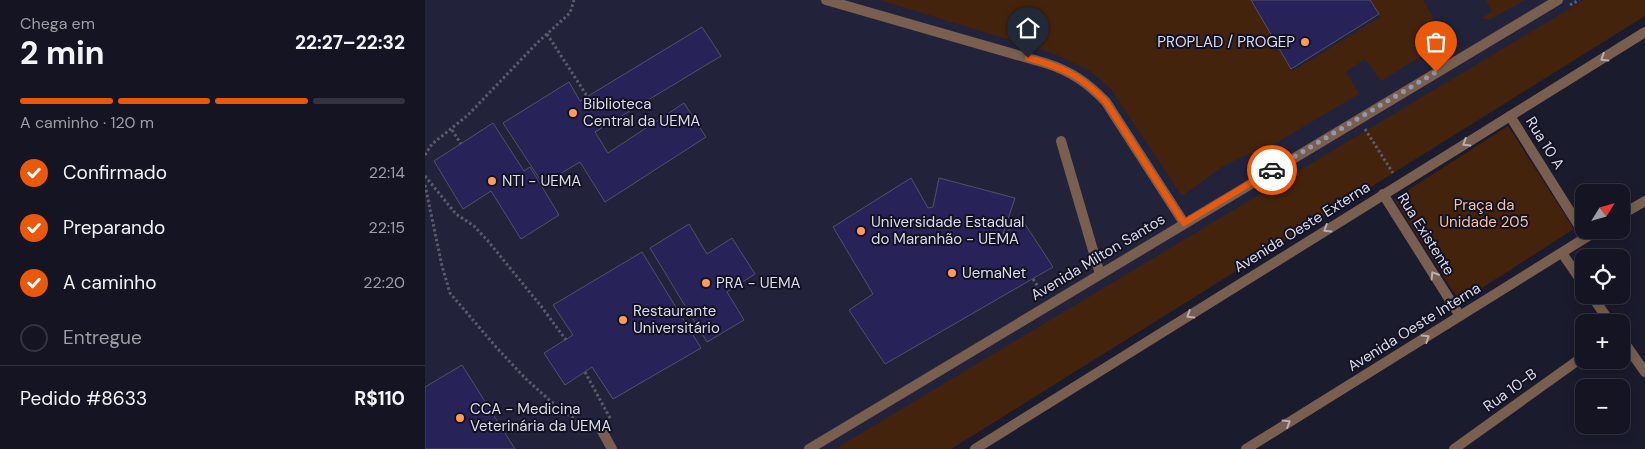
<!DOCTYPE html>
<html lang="pt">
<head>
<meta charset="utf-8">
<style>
  :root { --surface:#141422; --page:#1d1d2a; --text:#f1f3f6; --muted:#9d9ea5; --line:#333340; --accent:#ea580c }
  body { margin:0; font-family:"DM Sans",sans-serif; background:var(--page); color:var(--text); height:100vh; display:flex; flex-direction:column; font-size:19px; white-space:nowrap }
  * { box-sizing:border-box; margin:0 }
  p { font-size:16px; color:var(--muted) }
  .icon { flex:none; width:28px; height:28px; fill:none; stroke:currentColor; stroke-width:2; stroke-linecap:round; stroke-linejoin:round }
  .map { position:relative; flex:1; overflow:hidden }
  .sheet { display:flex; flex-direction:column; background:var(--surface); width:425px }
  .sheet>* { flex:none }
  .needle { width:32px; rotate:53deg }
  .controls { position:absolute; left:1150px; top:184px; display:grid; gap:10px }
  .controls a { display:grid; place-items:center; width:55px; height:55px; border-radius:10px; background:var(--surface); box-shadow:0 2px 12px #0003,0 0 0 1px var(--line); font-size:25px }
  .pin { position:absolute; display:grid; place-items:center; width:42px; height:42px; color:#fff; margin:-51px -21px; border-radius:50% 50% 50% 0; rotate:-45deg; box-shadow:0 0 5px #0007 }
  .pin .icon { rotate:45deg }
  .courier { position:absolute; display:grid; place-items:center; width:50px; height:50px; margin:-25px; border:4px solid #ea580c; border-radius:50%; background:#fff; color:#222; box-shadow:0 1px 6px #0007 }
  .summary em { font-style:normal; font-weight:700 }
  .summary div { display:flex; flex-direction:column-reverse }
  .summary { display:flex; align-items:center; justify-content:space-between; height:85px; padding:0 20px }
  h1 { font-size:32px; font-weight:700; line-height:38px }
  .bar { display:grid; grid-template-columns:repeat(4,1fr); gap:8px 5px; align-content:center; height:60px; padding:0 20px }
  .bar i { height:6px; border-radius:4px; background:var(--line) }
  .bar .on { background:var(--accent) }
  .bar p { grid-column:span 4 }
  .line { display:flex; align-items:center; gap:12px; padding:0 20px; border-top:1px solid var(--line) }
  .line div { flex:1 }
  ol { padding:0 20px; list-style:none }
  li { display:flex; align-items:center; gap:15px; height:55px }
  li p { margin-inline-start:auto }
  li .icon { padding:5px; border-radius:50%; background:var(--accent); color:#fff; stroke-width:4 }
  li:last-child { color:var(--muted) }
  li i { width:28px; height:28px; border:2px solid var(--line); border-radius:50% }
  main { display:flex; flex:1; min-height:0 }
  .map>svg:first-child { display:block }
  .built { fill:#22223b }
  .green { fill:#44230d }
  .building { fill:#272358; stroke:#505167 }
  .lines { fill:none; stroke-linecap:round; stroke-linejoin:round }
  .path { stroke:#5b5b6c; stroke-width:3; stroke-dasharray:2.5 2.5; stroke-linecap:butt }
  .service { stroke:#795f4f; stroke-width:10 }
  .minor { stroke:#795f4f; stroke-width:10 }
  .tertiary { stroke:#795f4f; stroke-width:10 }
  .oneway { stroke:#b7afb2 }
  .done { stroke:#9697a6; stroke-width:5; stroke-dasharray:0 9 }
  .route { stroke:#ea580c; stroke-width:6 }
  .poi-dot { fill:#fe9b59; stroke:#121224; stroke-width:2 }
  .labels { text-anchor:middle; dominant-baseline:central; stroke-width:4; stroke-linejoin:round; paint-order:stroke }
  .poi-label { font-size:15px; fill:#d9dae7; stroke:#121224; text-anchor:start }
  .street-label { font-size:15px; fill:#d9dae7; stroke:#121224 }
  .park-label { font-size:15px; fill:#f4c0a0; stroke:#121224 }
</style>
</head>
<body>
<main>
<section class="sheet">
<div class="summary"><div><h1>2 min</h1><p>Chega em</p></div><em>22:27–22:32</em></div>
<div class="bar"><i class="on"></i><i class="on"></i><i class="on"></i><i></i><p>A caminho · 120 m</p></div>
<ol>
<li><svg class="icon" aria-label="check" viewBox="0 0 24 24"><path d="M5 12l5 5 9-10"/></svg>Confirmado<p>22:14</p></li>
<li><svg class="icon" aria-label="check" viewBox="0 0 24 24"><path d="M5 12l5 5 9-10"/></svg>Preparando<p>22:15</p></li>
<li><svg class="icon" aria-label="check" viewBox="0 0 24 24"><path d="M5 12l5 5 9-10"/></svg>A caminho<p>22:20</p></li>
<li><i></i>Entregue</li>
</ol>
<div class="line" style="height:65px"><div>Pedido #8633</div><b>R$110</b></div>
</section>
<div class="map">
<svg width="1220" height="449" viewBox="0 0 1220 449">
  <rect width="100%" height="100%" fill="#1b1b2e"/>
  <!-- built -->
  <polygon class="built" points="0,0 1220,0 1220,13 526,449 0,449"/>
  <!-- green -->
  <g class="green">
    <polygon points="455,0 826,0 868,71 955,17 945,0 998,0 1021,41 956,81 940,59 921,72 934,94 839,150 817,157 799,166 757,196 685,88 665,71 630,54"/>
    <polygon points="1061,0 1100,0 1064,20 1057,18 1067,11"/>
    <polygon points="1159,0 1220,0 1220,16 526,449 410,449"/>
    <polygon points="1083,126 1149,229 1035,302 969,199"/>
  </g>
  <!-- building -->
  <g class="building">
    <polygon points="826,0 945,0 954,14 866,69"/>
    <polygon points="277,27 296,56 170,132 183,153 259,103 281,137 180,202 155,162 118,184 78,123 144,82 155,101"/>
    <polygon points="68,123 99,171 105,167 134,215 96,239 66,191 38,209 9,161"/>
    <polygon points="486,178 503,208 508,207 514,178 590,198 578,234 598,221 628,267 460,364 424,310 448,294 408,227"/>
    <polygon points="264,224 282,254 307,238 330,274 302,292 319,320 282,342 225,248"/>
    <polygon points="217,252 276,348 188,399 167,367 140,385 119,353 148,335 128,305"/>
    <polygon points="37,365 90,449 0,449 0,387"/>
  </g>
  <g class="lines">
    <!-- path -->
    <g class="path">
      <polyline points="1145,5 1154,0"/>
      <polyline points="122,34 162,96"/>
      <polyline points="940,129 968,173"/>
      <polyline points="27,130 36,144"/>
      <polyline points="0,155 7,144 43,115 112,43 145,13 149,0"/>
      <polyline points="0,176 31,214 49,226 63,241 116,306 141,340"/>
      <polyline points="0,185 17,266 25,293 71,347 101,379 131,406 157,424 166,427"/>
      <polyline points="608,279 617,293"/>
      <polyline points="160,372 186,420"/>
    </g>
    <!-- service -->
    <g class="service">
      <polyline points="636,141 675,274"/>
      <polyline points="177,431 187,449"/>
    </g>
    <!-- minor -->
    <g class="minor">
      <path d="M 401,0 L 620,63 C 646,71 663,83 681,102 L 759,223"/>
      <polyline points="1085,116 1161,237"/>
      <polyline points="958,194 1035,316"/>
      <polyline points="1137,253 1159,285"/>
      <polyline points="1166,295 1185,322"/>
      <polyline points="1196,338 1220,372"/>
      <polyline points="384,449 1133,0"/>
      <polyline points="1029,449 1159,356"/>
    </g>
    <!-- tertiary -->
    <g class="tertiary">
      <polyline points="1196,215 1220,201"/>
      <polyline points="550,449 1220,32"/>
      <polyline points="821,449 1173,230"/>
    </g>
  </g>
  <!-- one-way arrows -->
  <defs><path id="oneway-chevron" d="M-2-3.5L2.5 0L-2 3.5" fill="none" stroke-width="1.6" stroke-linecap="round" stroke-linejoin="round" transform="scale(1.25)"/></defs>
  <g class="oneway">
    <use href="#oneway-chevron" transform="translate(1179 58) rotate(148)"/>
    <use href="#oneway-chevron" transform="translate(1041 143) rotate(148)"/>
    <use href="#oneway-chevron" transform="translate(902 229) rotate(148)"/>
    <use href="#oneway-chevron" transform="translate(1009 275) rotate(-122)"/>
    <use href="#oneway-chevron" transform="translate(765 315) rotate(148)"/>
    <use href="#oneway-chevron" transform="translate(1001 338) rotate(-32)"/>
    <use href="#oneway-chevron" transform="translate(862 423) rotate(-32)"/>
  </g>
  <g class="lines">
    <!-- done -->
    <polyline class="done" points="847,170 1011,72"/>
    <!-- route -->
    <path class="route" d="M 603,58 C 637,67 657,76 681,102 L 759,223 L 847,170"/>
  </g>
  <!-- markers -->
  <g class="poi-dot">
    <circle cx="880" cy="42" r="5"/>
    <circle cx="148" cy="113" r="5"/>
    <circle cx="67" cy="181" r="5"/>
    <circle cx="436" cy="231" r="5"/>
    <circle cx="527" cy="273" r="5"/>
    <circle cx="281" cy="283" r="5"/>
    <circle cx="198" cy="320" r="5"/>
    <circle cx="35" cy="418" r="5"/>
  </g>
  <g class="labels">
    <!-- poi labels -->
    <g class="poi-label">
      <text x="870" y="42" text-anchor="end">PROPLAD / PROGEP</text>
      <text x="158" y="104">Biblioteca<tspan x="158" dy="17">Central da UEMA</tspan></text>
      <text x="77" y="181">NTI - UEMA</text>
      <text x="446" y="222">Universidade Estadual<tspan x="446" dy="17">do Maranhão - UEMA</tspan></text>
      <text x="537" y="273">UemaNet</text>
      <text x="291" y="283">PRA - UEMA</text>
      <text x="208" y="311">Restaurante<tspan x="208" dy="17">Universitário</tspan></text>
      <text x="45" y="409">CCA - Medicina<tspan x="45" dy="17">Veterinária da UEMA</tspan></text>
    </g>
    <!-- street labels -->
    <g class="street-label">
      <text transform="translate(1120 143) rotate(58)">Rua 10 A</text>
      <text transform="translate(877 227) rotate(-32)">Avenida Oeste Externa</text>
      <text transform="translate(1001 234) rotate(58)">Rua Existente</text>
      <text transform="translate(673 257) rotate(-31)">Avenida Milton Santos</text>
      <text transform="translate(989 327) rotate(-32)">Avenida Oeste Interna</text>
      <text transform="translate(1085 390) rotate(-36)">Rua 10-B</text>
    </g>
    <!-- park labels -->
    <g class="park-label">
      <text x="1059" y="205">Praça da<tspan x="1059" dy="17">Unidade 205</tspan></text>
    </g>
  </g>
</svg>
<div class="controls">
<a><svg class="needle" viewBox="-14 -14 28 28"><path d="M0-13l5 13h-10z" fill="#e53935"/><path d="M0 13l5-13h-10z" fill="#9d9ea5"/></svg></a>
<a><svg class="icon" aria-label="locate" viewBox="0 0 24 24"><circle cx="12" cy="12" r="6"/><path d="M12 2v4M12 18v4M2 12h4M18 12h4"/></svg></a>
<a>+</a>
<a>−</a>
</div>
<div class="pin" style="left:1011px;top:72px;background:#ea580c"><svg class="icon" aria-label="bag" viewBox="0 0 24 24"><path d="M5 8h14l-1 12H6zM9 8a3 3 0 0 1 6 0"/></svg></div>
<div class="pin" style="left:603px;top:58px;background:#1f2937"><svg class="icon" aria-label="home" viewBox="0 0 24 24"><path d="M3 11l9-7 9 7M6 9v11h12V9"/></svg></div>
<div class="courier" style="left:847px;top:170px"><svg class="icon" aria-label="car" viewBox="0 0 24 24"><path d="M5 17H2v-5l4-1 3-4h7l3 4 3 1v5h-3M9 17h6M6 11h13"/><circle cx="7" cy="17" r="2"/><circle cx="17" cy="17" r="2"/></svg></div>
</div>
</main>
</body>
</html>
